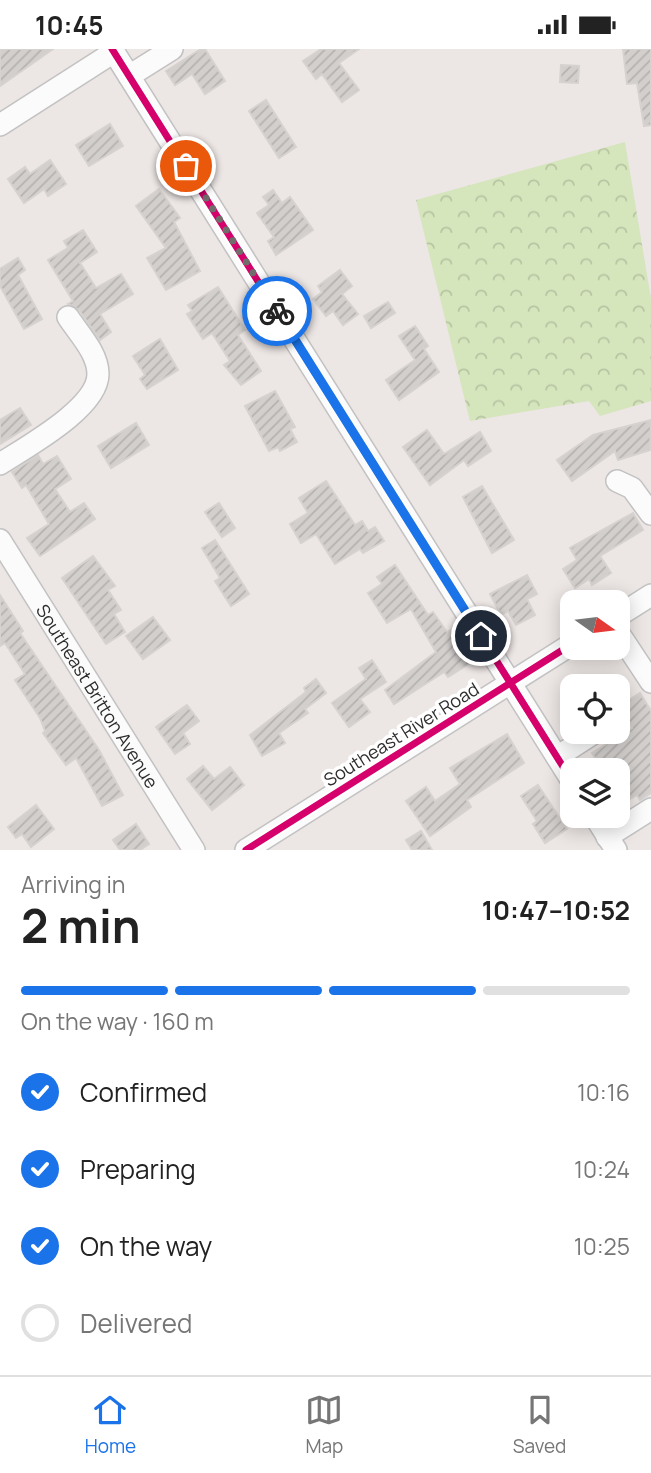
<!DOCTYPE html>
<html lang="en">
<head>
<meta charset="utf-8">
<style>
  :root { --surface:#fff; --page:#f6f6f6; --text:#222; --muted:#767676; --line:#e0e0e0; --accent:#1a73e8 }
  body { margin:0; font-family:Manrope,sans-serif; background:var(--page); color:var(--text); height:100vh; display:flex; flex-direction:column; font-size:26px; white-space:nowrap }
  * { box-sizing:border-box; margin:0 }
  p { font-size:23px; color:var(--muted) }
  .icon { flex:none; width:38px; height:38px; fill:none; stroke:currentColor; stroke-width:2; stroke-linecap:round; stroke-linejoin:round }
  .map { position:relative; height:801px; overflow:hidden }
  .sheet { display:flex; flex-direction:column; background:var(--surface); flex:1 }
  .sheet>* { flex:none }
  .needle { width:46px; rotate:104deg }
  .fabs { position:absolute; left:560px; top:541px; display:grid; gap:14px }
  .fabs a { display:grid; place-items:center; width:70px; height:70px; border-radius:14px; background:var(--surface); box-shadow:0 4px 18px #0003; font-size:35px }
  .pin { position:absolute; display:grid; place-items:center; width:60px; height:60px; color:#fff; margin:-30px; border:4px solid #fff; border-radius:50%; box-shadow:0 2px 7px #0007 }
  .courier { position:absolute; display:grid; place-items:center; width:70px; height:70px; margin:-35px; border:5px solid #1a73e8; border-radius:50%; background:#fff; color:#222; box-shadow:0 2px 9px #0007 }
  .summary em { font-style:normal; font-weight:700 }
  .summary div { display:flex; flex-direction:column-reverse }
  .summary { display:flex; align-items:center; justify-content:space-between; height:119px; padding:0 21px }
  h1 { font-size:46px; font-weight:700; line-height:52px }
  .bar { display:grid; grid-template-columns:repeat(4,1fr); gap:10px 7px; align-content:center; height:84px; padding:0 21px }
  .bar i { height:9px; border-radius:5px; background:var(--line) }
  .bar .active { background:var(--accent) }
  .bar p { grid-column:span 4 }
  ol { padding:0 21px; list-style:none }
  li { display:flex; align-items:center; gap:21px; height:77px }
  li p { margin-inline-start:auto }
  li .icon { padding:7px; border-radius:50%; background:var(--accent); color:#fff; stroke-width:4 }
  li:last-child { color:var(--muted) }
  li i { width:38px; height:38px; border:4px solid var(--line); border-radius:50% }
  .status { display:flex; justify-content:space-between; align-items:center; height:49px; padding:0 35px; background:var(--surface); direction:ltr }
  .status svg { height:19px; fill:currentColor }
  .tab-bar { display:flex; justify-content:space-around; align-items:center; height:98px; border-top:2px solid var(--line); background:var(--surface); font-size:19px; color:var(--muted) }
  .tab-bar a { display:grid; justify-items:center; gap:4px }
  .tab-bar .active { color:var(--accent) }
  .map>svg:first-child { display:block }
  .forest { fill:url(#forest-crowns) }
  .building { fill:url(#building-hatch); stroke:#d6d2d0; stroke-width:2 }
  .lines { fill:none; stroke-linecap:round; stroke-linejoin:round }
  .minor-casing { stroke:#c3c2c2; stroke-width:24 }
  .minor { stroke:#fcfbfb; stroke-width:21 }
  .cycleway-casing { stroke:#fff; stroke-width:11 }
  .cycleway { stroke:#d6006c; stroke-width:7 }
  .done { stroke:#706e6d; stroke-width:7; stroke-dasharray:0 12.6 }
  .route { stroke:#1a73e8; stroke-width:9 }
  .labels { text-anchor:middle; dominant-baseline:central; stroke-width:7; stroke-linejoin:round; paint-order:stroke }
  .street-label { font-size:18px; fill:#2d2d2d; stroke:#fff }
</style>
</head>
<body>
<div class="status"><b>10:45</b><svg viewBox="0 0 49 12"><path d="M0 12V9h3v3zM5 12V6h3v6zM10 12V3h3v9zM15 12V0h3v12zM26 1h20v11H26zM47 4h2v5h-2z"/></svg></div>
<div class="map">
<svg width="651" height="801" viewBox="0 0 651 801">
  <defs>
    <pattern id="forest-crowns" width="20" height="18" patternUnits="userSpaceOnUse" patternTransform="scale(1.75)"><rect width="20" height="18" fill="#d5e5bc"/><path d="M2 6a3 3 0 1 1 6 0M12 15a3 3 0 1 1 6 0" fill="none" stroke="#b7c5a2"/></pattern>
    <pattern id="building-hatch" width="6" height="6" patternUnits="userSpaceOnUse" patternTransform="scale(1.75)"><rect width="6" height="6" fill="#d2cfcd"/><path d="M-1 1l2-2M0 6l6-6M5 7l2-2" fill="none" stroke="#b5b2b0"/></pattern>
  </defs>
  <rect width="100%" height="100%" fill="#ece6e4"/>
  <!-- forest -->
  <polygon class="forest" points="625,93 651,250 651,352 600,367 589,352 470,372 416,151"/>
  <!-- building -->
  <g class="building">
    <polygon points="0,0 53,0 0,37"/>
    <polygon points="201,0 205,0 225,32 205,45 192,25 175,36 166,22"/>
    <polygon points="321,0 359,0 339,14 359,41 342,53 322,25 316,30 303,12"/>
    <polygon points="623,0 651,0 651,76 644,77 637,34 627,35"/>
    <polygon points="561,16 579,17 578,34 560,33"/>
    <polygon points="266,51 296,98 279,109 249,62"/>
    <polygon points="110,75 123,97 89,117 76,96"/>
    <polygon points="50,111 66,135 48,147 44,140 24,154 8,130 25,118 30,125"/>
    <polygon points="159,140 180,169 174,173 200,222 166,241 147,209 166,199 136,157"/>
    <polygon points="273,141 282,154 290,148 313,181 276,206 268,192 274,188 257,164 269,156 263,148"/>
    <polygon points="83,181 97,203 80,214 96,239 121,225 133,245 100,265 111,283 100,291 79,261 68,255 73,252 48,211 68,199 64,192"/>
    <polygon points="18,209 25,221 18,226 42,270 24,280 0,237 0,220"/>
    <polygon points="340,221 352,237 342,245 358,265 343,276 333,262 326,267 313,250 322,243 318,237"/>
    <polygon points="218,238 245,281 238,286 261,322 241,336 224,316 230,312 212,284 203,290 187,265 192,262 188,256"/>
    <polygon points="388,253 395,264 371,279 364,267"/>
    <polygon points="415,277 428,297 424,300 439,323 399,351 386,331 415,311 399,287"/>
    <polygon points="160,290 178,321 147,340 140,330 145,326 133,307"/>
    <polygon points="275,342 295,378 290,380 297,393 280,402 278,398 269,402 245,357"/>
    <polygon points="20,359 31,376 0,395 0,371"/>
    <polygon points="651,371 650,401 618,411 615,402 572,432 557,411 593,386"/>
    <polygon points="136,374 149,396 111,419 98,397"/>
    <polygon points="427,381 444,405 480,383 491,402 468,417 464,411 430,436 403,398"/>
    <polygon points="38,406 43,415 57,407 71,430 55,440 70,463 84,454 95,470 40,507 27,489 49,475 26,436 22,439 12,423"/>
    <polygon points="326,432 355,476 362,472 368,482 375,478 384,492 363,504 360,500 335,515 316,485 301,494 290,475 308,464 299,449"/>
    <polygon points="482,437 514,491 492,504 463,448"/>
    <polygon points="219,454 235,479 222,488 205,463"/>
    <polygon points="633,464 643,481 600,507 611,524 592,536 589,530 575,539 563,520 577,511 570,499"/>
    <polygon points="215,491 249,545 231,557 215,532 220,529 202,499"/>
    <polygon points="93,507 115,537 108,541 121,561 114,565 125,583 106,595 62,529"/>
    <polygon points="395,516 428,566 433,563 447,583 451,581 472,613 448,628 444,623 394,655 385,641 436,603 411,560 387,574 368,544 382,535 377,528"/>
    <polygon points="527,526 537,545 527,550 535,566 516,576 508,562 501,566 490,545"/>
    <polygon points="0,546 23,582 20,584 99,701 123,746 102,757 76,709 66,716 43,684 45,682 40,669 15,631 25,625 5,594 0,597"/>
    <polygon points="153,568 170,591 143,610 126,587"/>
    <polygon points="372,611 386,633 360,650 370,663 349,678 332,654 366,630 359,619"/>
    <polygon points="316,630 326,644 305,660 308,664 279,684 285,694 262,707 250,686 306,643 304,639"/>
    <polygon points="640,644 651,662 651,744 640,751 637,746 625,753 618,742 618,721 602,721 592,704 632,679 618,658"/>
    <polygon points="187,656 199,672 183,684 190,695 175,705 156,678"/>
    <polygon points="507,685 524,714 467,751 471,758 430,787 406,752 426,738 435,752 460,735 450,719"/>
    <polygon points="203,717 214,730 230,718 244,736 212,761 187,730"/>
    <polygon points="538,736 567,780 545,794 533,775 537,772 521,747"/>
    <polygon points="36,756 54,780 31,798 22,785 16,789 8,778"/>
    <polygon points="136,775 149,795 140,801 120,801 113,791"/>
    <polygon points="421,782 432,801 412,801 406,791"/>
  </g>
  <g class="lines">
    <!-- minor casing -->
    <g class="minor-casing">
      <g id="minor">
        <polyline points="112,0 572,732"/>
        <polyline points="129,27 172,0"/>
        <polyline points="0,76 114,3"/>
        <path d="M 0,415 C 26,398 98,359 98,325 C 98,304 79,285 68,268"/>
        <polyline points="617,432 632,439 651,465"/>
        <path id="s1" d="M 0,491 L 194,801"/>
        <polyline points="618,567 651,546"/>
        <polyline points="618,583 651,633"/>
        <polyline points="557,708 597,682"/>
        <polyline points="594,766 616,801"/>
        <polyline points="607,788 651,760"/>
        <polyline points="246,801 572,595"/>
      </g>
    </g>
    <!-- minor -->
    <use href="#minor" class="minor"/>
    <!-- cycleway casing -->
    <g class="cycleway-casing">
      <g id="cycleway">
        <polyline points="112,0 572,732"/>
        <polyline points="246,801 572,595"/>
      </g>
    </g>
    <!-- cycleway -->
    <use href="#cycleway" class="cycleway"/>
  </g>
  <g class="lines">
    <!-- done -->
    <polyline class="done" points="186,117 277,262"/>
    <!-- route -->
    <polyline class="route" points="277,262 481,587"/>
  </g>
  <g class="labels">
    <!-- street labels -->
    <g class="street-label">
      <text stroke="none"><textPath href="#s1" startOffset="184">Southeast Britton Avenue</textPath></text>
      <text transform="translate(401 685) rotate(-32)">Southeast River Road</text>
    </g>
  </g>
</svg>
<div class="fabs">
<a><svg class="needle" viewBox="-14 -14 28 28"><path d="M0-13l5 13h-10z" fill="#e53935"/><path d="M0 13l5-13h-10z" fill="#767676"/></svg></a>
<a><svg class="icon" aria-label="locate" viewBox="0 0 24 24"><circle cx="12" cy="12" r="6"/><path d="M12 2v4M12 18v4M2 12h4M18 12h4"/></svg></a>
<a><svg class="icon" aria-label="layers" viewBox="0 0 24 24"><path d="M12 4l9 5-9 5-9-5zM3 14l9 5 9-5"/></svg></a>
</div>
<div class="pin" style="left:186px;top:117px;background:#ea580c"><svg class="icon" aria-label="bag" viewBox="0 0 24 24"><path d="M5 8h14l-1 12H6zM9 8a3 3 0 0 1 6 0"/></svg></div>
<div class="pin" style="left:481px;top:587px;background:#1f2937"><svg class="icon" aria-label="home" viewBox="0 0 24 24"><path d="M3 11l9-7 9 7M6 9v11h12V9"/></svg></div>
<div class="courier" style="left:277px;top:262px"><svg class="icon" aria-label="bike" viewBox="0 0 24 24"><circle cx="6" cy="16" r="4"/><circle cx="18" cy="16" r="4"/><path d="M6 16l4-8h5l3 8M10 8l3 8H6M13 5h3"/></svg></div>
</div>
<section class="sheet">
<div class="summary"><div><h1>2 min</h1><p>Arriving in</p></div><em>10:47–10:52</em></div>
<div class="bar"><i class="active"></i><i class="active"></i><i class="active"></i><i></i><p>On the way · 160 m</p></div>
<ol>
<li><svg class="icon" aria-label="check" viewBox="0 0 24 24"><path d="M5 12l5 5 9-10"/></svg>Confirmed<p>10:16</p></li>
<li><svg class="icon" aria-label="check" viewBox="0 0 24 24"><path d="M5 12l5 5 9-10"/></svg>Preparing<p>10:24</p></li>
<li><svg class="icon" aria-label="check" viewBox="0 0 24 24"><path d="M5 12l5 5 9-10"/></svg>On the way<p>10:25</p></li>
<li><i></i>Delivered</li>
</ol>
</section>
<nav class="tab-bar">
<a class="active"><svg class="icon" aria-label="home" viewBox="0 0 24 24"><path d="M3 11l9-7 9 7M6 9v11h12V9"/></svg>Home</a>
<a><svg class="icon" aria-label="map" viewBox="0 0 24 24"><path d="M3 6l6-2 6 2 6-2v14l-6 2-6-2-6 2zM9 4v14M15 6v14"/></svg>Map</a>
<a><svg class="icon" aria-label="saved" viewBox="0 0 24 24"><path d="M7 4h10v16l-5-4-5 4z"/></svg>Saved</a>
</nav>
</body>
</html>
